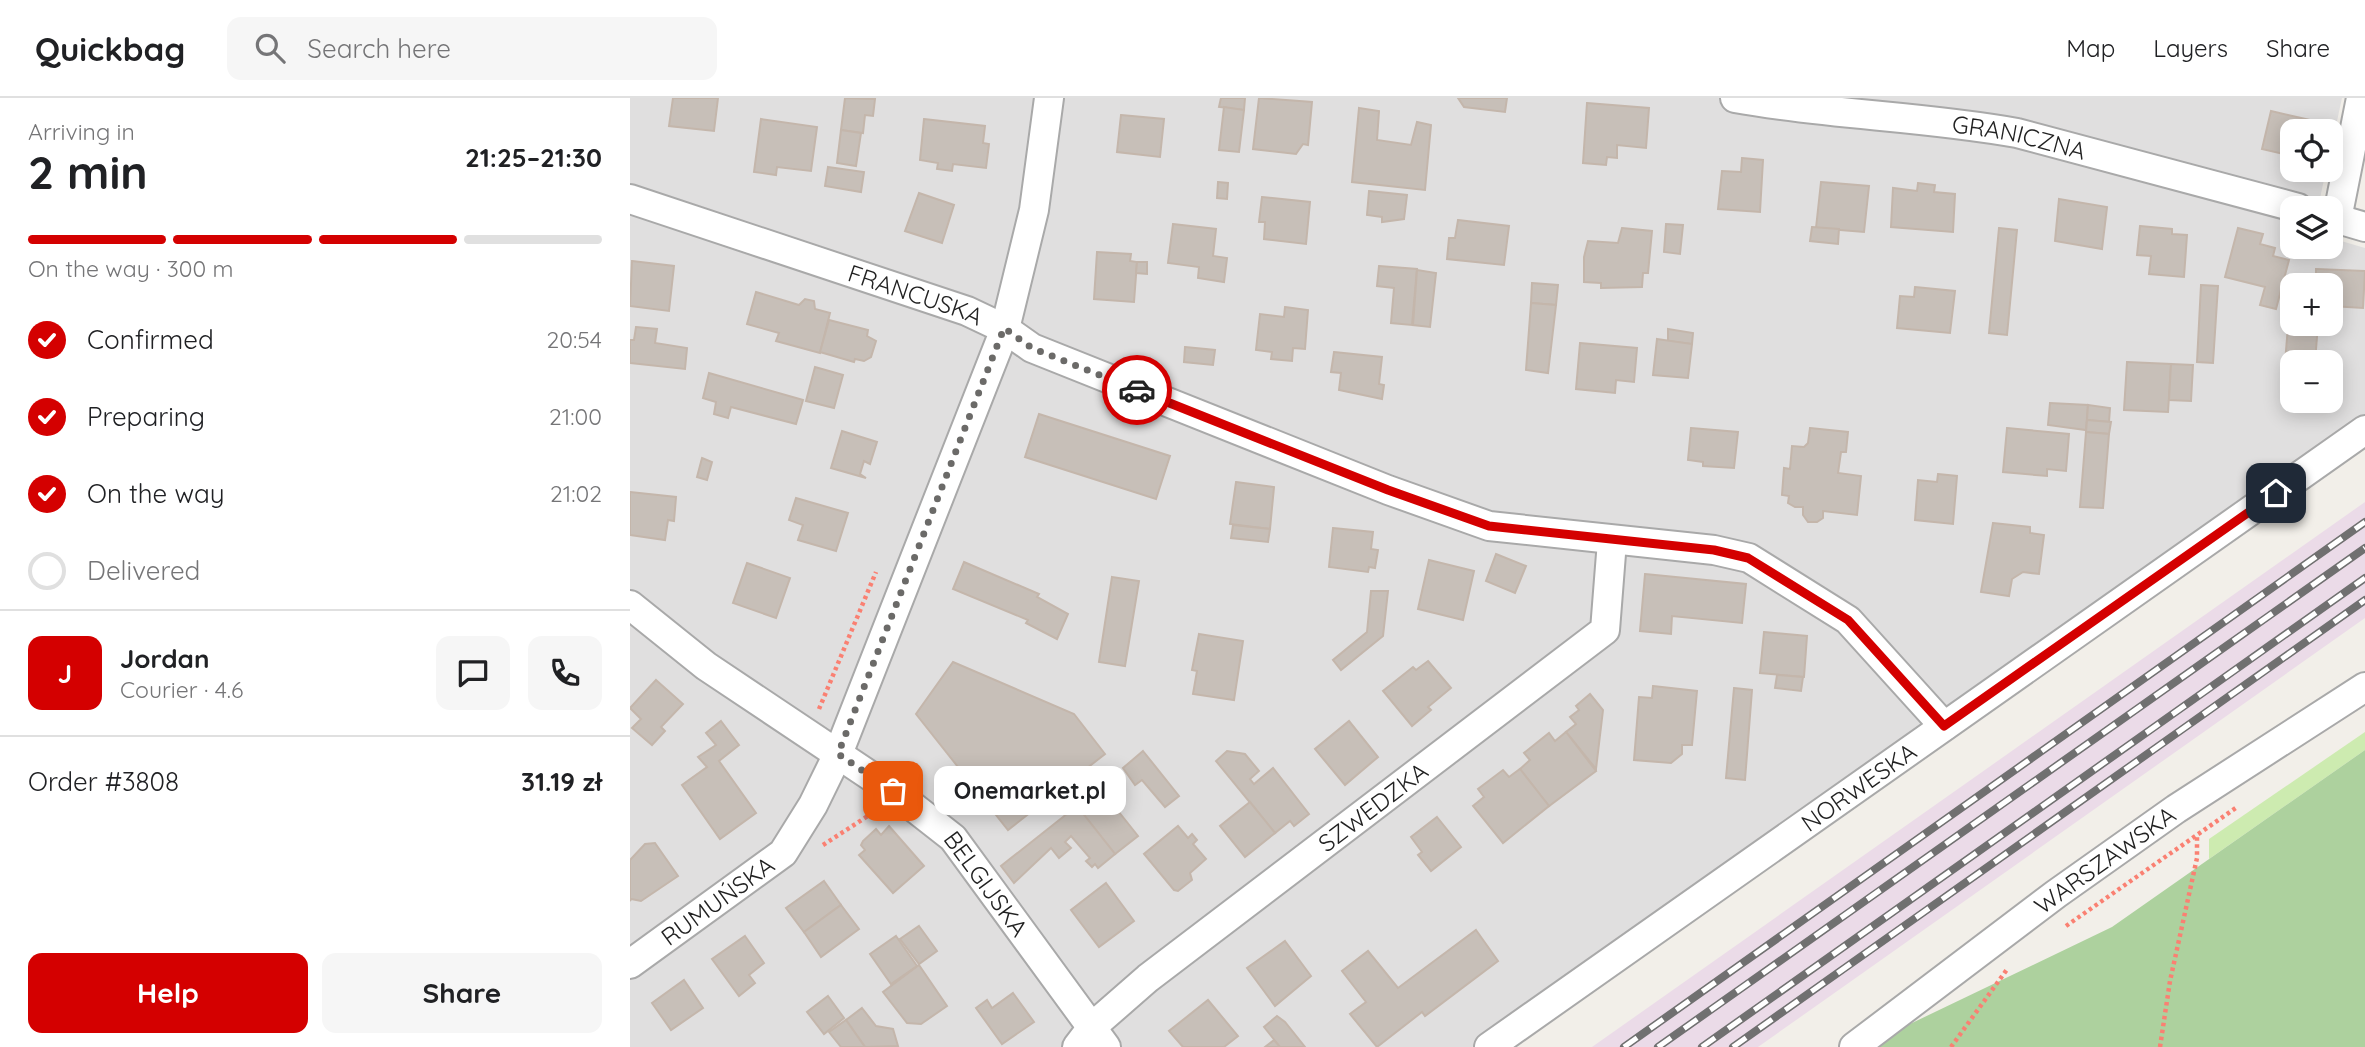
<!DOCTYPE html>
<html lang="en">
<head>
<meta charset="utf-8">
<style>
  :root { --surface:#fff; --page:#f6f6f6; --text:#202124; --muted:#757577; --line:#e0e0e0; --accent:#d40000 }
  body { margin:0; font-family:Quicksand,sans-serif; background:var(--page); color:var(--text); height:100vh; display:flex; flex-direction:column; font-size:26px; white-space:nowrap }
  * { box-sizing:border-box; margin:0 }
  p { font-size:23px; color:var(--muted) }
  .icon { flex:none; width:38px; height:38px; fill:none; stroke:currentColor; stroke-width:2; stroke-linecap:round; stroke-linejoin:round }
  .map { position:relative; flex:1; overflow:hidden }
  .drawer { display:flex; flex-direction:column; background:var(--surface); width:630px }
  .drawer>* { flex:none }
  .buttons { position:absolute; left:1650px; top:21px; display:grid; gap:14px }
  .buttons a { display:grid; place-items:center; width:63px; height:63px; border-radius:14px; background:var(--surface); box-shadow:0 4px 18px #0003; font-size:35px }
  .pin { position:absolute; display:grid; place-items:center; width:60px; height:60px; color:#fff; margin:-30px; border-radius:14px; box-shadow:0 4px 10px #0006 }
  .courier { position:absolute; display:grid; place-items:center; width:70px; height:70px; margin:-35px; border:5px solid #d40000; border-radius:50%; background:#fff; color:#222; box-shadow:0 2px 9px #0007 }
  .bubble { position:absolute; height:49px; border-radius:14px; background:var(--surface); box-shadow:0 4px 18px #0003; font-size:23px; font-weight:700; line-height:49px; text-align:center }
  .head em { font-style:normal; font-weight:700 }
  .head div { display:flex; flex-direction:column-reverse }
  .head { display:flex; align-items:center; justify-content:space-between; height:119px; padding:0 28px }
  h1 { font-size:46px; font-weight:700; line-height:52px }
  .bar { display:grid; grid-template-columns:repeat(4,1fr); gap:10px 7px; align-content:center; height:84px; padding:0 28px }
  .bar i { height:9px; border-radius:5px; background:var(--line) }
  .bar .active { background:var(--accent) }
  .bar p { grid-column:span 4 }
  .line { display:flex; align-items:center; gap:18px; padding:0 28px; border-top:2px solid var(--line) }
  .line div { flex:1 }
  .round { display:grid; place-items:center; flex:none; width:74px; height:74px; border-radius:14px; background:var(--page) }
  ol { padding:0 28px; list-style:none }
  li { display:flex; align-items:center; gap:21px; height:77px }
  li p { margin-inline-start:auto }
  li .icon { padding:7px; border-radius:50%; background:var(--accent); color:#fff; stroke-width:4 }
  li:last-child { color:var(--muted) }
  li i { width:38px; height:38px; border:4px solid var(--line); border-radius:50% }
  .action { display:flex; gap:14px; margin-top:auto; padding:14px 28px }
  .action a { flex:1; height:80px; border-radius:14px; background:var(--accent); color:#fff; font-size:28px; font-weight:700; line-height:80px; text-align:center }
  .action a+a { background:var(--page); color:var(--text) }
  header { display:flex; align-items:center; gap:42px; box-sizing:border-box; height:98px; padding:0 35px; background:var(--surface); border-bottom:2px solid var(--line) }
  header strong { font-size:33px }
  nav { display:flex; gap:38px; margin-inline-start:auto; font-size:24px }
  .search { width:490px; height:63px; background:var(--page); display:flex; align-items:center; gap:18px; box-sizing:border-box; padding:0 24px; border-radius:14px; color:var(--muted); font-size:26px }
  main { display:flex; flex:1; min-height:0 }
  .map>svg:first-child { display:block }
  .residential { fill:#e0dfdf; fill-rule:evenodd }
  .industrial { fill:#ebdbe8 }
  .grass { fill:#cdebb0 }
  .forest { fill:#add19e }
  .building { fill:#c7bfb8; stroke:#c4b6ab; stroke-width:2 }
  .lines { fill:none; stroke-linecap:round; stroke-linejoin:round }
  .street-casing { stroke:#a9a9a9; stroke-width:32 }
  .path { stroke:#fa8072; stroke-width:4.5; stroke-dasharray:3.5 3.5; stroke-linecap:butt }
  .street { stroke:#fff; stroke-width:28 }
  .rail-casing { stroke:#707070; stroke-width:8 }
  .rail { stroke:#fff; stroke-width:5; stroke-dasharray:16; stroke-linecap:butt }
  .done { stroke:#6b6a68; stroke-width:7; stroke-dasharray:0 12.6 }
  .route { stroke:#d40000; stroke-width:9 }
  .labels { text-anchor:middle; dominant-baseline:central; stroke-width:7; stroke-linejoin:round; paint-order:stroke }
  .street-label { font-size:24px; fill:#222; stroke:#fff }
</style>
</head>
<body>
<header>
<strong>Quickbag</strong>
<div class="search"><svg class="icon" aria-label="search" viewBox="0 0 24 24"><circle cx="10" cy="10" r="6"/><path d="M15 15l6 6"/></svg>Search here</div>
<nav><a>Map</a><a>Layers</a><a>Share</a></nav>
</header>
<main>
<section class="drawer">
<div class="head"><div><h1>2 min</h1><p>Arriving in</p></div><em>21:25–21:30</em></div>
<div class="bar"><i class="active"></i><i class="active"></i><i class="active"></i><i></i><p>On the way · 300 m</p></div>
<ol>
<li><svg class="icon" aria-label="check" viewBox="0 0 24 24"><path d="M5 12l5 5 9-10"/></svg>Confirmed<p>20:54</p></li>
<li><svg class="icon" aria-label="check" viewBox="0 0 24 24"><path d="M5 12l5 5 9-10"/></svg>Preparing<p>21:00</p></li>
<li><svg class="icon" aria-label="check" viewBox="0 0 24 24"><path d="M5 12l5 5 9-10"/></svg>On the way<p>21:02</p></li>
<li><i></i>Delivered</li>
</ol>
<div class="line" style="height:126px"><b class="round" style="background:var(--accent);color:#fff">J</b><div><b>Jordan</b><p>Courier · 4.6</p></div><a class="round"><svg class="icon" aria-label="chat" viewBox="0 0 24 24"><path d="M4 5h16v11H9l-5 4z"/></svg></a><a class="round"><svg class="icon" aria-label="phone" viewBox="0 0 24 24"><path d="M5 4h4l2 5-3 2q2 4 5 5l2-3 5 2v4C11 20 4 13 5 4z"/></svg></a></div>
<div class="line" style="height:91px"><div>Order #3808</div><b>31.19 zł</b></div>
<div class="action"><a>Help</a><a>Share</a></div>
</section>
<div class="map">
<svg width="1735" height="949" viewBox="0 0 1735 949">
  <rect width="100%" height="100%" fill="#f2efe9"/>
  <!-- residential -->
  <path class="residential" d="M 0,0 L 1712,0 L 1701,51 L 1701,33 L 1662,33 L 1662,72 L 1696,72 L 1688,110 L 1662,110 L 1662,149 L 1701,149 L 1701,140 L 1735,150 L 1735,320 L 842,949 L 0,949 ZM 1662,187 L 1701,187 L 1701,226 L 1662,226 ZM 1662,264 L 1701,264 L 1701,303 L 1662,303 Z"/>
  <!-- industrial -->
  <polygon class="industrial" points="1735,404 1735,520 1128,949 962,949"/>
  <!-- grass -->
  <polygon class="grass" points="1735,634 1735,652 1579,761 1579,741"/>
  <!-- forest -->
  <polygon class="forest" points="1735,652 1735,949 1232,949 1482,829"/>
  <!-- building -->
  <g class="building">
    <polygon points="43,0 88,0 84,33 39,28"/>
    <polygon points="215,0 245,1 243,18 235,17 233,35 211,32"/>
    <polygon points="591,0 615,0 614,12 589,9"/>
    <polygon points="629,0 682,4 678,47 673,46 666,56 623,51"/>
    <polygon points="828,0 877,0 875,14 834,9"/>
    <polygon points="957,5 1019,10 1016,50 987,47 987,60 977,59 976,67 953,65"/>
    <polygon points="594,9 614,12 609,54 589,52"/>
    <polygon points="729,10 749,13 747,42 781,47 787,24 801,27 795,92 722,84"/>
    <polygon points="1641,13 1680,22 1677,33 1662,33 1662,58 1632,51"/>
    <polygon points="491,17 534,21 530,59 487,54"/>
    <polygon points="131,21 187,29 181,73 147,69 146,77 124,74"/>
    <polygon points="294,21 355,28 353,45 359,46 356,70 323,66 322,73 307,71 308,65 290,62"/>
    <polygon points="211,32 231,35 226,68 207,65"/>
    <polygon points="1112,60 1133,62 1130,114 1088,111 1092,73 1111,74"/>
    <polygon points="198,69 234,74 231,94 195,88"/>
    <polygon points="588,84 598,85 597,101 587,100"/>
    <polygon points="1191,84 1239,88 1234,134 1186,130"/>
    <polygon points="1288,85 1305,87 1304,94 1325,96 1323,134 1261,129 1263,90 1287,93"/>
    <polygon points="739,93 777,97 774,121 752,124 752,119 737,117"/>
    <polygon points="289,95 324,107 312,145 275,133"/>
    <polygon points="632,99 680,104 676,146 634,141 635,124 629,124"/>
    <polygon points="1429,101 1477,109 1472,151 1425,143"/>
    <polygon points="828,122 879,128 874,167 817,161 819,140 825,140"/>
    <polygon points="543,126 586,131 583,158 597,160 594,184 568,180 569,169 538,165"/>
    <polygon points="1036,126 1053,127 1050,156 1034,154"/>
    <polygon points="1510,128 1542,131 1542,136 1557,137 1554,179 1519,176 1521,158 1507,157"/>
    <polygon points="1182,129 1209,131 1208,146 1180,143"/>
    <polygon points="992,130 1022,133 1018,175 1013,175 1012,189 971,190 971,185 954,184 954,159 958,143 988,145"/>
    <polygon points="1369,130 1387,132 1377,237 1359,235"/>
    <polygon points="1608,130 1633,136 1630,146 1645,150 1643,158 1659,162 1646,211 1630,207 1635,189 1595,179"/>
    <polygon points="467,154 501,156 500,163 507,164 504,204 464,201"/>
    <polygon points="2,163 44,168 39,213 0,208"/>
    <polygon points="507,164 517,164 517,176 506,175"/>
    <polygon points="749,168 787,171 782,227 761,225 764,190 747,188"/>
    <polygon points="1686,171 1735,173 1733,210 1701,208 1701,187 1686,187"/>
    <polygon points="787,172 806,175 800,229 783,227"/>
    <polygon points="902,185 928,187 926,207 901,205"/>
    <polygon points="1571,187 1588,188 1583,265 1567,264"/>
    <polygon points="1285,189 1325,193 1320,235 1267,230 1270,198 1284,199"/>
    <polygon points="126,194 169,207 175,201 184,203 185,211 200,215 190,255 146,243 149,235 117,226"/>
    <polygon points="901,205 926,207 918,275 896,272"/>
    <polygon points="655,209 678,212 675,251 663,250 662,263 641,261 642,254 626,252 630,216 654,219"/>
    <polygon points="1659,216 1662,217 1662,226 1688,226 1685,264 1662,264 1662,278 1654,277"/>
    <polygon points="199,222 238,232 237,238 246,243 241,259 234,263 225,261 224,264 190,254"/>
    <polygon points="6,229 27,231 25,245 57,250 55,271 0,265 0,242 4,242"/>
    <polygon points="1038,231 1063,235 1062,246 1038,243"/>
    <polygon points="1027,241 1062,246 1058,280 1023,277"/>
    <polygon points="950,245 1007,250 1004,284 986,282 985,295 946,291"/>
    <polygon points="555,249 585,252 583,267 554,264"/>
    <polygon points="704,254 752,259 749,286 754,287 752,301 709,292 711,275 701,274"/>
    <polygon points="1497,264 1541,266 1538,314 1494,312"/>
    <polygon points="1541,266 1563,267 1561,303 1539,302"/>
    <polygon points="185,269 213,277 204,310 176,303"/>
    <polygon points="79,275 173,302 166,326 101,309 98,320 84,316 86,304 73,300"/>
    <polygon points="1420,305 1458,307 1456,332 1418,327"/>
    <polygon points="1458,307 1480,310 1479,324 1457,322"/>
    <polygon points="409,316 540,358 526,401 395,359"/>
    <polygon points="1457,322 1481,324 1479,336 1456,334"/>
    <polygon points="1061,330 1108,334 1104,370 1073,368 1073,364 1058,362"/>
    <polygon points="1180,330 1218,334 1216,354 1211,354 1208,375 1231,378 1227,417 1193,413 1193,420 1187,424 1178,424 1173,417 1173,409 1165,409 1158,405 1159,398 1152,397 1154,370 1160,371 1162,348 1174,349 1178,345"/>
    <polygon points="1377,330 1439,336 1436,373 1417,371 1417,378 1373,374"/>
    <polygon points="212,333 247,344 240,366 234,363 230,376 236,380 201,370"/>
    <polygon points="1456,334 1479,336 1473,410 1450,409"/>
    <polygon points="72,360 82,364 77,382 67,379"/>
    <polygon points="1308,376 1327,378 1323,426 1285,422 1288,382 1307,384"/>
    <polygon points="606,384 644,389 640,431 600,426"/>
    <polygon points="0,394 46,399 44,423 38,422 35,442 0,437"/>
    <polygon points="166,400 218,415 206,453 168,442 173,427 159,422"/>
    <polygon points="1363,425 1400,429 1400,435 1414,437 1409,476 1393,474 1382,481 1379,498 1351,494"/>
    <polygon points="603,427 640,431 638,444 601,440"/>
    <polygon points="703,430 743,434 741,451 748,452 745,470 739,469 738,474 699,469"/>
    <polygon points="866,456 896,468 885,495 856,483"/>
    <polygon points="799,462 844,473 833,522 788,511"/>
    <polygon points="334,464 409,496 407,499 438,516 427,541 396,525 398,522 323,491"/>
    <polygon points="117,465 160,480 146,520 103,505"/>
    <polygon points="1015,476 1116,486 1112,525 1042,518 1041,536 1010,533"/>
    <polygon points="482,479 509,483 495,568 469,564"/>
    <polygon points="741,493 758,493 753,538 711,572 703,562 737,534"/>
    <polygon points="1134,534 1177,538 1174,579 1130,575"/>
    <polygon points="569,536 613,543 604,602 563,596 567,573 562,572"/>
    <polygon points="798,563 821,590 798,609 801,612 782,628 753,593 783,569 786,572"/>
    <polygon points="323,564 444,616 475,656 378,732 286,616"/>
    <polygon points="1147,577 1173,579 1171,593 1145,590"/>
    <polygon points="26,582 53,606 31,629 35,633 22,647 2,630 11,621 0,610"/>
    <polygon points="1023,588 1067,593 1062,647 1052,647 1052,656 1041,665 1004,662 1009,599 1022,600"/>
    <polygon points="1104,590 1122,592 1115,682 1096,680"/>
    <polygon points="960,596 973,612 966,671 936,634 946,626 940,619 949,612 946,608"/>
    <polygon points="91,623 109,647 89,663 126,715 90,741 52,687 77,669 68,659 86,647 76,635"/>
    <polygon points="719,623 748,659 715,687 685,651"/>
    <polygon points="936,634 966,673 919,708 890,671 900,662 894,655 919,635 925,643"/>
    <polygon points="513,653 549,698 535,709 512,682 505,687 493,670"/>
    <polygon points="597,653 615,656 629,673 620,681 624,686 643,670 679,716 664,728 660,723 645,735 586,663"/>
    <polygon points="890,671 919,708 873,745 843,708 854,699 848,691 873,672 879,679"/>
    <polygon points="469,689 508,738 485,756 447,708"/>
    <polygon points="620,704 645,735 615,759 590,728"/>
    <polygon points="447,708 485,756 468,770 465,766 462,769 456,763 460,760 441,738 435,744 441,750 429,760 421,750 384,785 371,768"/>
    <polygon points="807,719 831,749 801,773 788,757 792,754 781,739"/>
    <polygon points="259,728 294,768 263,795 229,757 235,752 231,747 233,743 246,731 251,737"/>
    <polygon points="548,728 558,740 562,736 567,742 563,746 576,761 560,775 562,782 548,793 544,792 514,756"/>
    <polygon points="25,745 48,778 11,803 1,801 0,803 0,762 15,746"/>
    <polygon points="194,783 211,807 174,834 156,810"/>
    <polygon points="476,785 504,823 469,849 441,812"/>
    <polygon points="211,807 229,831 191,859 174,834"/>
    <polygon points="289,828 307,853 289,866 270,841"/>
    <polygon points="846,832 868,863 795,918 792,914 747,949 720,916 736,904 712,873 738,853 768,890"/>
    <polygon points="115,838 134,865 119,877 125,885 109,898 82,861"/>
    <polygon points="266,838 287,868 261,886 240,856"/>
    <polygon points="655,843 681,878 645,908 617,870"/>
    <polygon points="289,867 317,908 291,926 277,925 253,894"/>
    <polygon points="54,882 73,910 41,932 22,905"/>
    <polygon points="383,895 404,924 372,946 346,910 357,902 362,910"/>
    <polygon points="198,898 214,920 194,936 177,914"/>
    <polygon points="578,902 608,938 594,949 553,949 539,933"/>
    <polygon points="232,910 246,928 263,931 268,948 235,949 216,922"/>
    <polygon points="647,918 655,924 675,949 650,949 634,929"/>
    <polygon points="216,922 235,949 211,949 199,934"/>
    <polygon points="644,942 650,949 635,949"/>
  </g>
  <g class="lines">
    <!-- street casing -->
    <g class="street-casing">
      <g id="street">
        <path id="s1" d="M 1105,0 C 1199,17 1294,18 1387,35 L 1668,110"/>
        <path id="s2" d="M 0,101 L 337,213 L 375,231 L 402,250 L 758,392 L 859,428 L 1084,452 L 1119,460 L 1218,522 L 1314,628"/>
        <polyline points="1701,119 1735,129"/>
        <polyline points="1707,121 1731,0"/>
        <path id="s3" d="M 0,507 L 76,568 L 263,693 L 323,740 L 476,949"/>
        <path id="s4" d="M 0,866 L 153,755 L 183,707 L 208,656 L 375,231 L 404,112 L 419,0"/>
        <path id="s5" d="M 447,949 L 463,928 L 518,880 L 975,532 L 982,443"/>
        <path id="s6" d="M 859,949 L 1735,332"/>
        <path id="s7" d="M 1224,949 L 1426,796 L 1546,711 L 1735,589"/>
      </g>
    </g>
    <!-- path -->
    <g class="path">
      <polyline points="189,611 246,474"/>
      <polyline points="193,747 244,714"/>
      <polyline points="1436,828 1607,709"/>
      <polyline points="1321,949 1378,870"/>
      <polyline points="1530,949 1540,883 1567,760 1567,737"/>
    </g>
    <!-- street -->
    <use href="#street" class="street"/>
    <!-- rail casing -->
    <g class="rail-casing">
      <g id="rail">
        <polyline points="994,949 1735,424"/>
        <polyline points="1028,949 1735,450"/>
        <polyline points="1072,949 1735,480"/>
        <polyline points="1103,949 1735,502"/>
      </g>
    </g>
    <!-- rail -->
    <use href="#rail" class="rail"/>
  </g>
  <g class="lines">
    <!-- done -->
    <polyline class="done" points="263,693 208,656 374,230 402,250 507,292"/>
    <!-- route -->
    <polyline class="route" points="507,292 758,392 859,428 1084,452 1118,460 1218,522 1314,628 1646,395"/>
  </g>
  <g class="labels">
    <!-- street labels -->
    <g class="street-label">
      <text stroke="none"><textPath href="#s1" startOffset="287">GRANICZNA</textPath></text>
      <text stroke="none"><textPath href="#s2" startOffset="301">FRANCUSKA</textPath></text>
      <text stroke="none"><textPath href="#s6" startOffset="452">NORWESKA</textPath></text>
      <text stroke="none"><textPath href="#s5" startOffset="382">SZWEDZKA</textPath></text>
      <text stroke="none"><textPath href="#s7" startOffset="313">WARSZAWSKA</textPath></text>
      <text stroke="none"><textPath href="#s3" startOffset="455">BELGIJSKA</textPath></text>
      <text stroke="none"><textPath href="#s4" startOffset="108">RUMUŃSKA</textPath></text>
    </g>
  </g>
</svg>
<div class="buttons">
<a><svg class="icon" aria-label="locate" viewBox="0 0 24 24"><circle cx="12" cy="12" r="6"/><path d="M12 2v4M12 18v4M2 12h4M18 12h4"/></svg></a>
<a><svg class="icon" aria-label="layers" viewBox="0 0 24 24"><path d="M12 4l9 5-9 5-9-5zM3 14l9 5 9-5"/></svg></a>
<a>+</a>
<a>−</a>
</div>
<div class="pin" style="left:263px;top:693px;background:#ea580c"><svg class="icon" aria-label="bag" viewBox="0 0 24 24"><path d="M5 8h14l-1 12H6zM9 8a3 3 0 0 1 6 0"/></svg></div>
<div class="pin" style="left:1646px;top:395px;background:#1f2937"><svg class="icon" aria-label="home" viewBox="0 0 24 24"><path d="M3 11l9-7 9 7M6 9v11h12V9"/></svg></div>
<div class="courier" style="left:507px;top:292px"><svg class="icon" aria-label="car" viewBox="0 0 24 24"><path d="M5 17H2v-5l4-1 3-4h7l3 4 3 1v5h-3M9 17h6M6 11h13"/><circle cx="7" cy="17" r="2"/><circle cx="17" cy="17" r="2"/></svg></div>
<div class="bubble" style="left:304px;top:668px;width:192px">Onemarket.pl</div>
</div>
</main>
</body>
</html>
